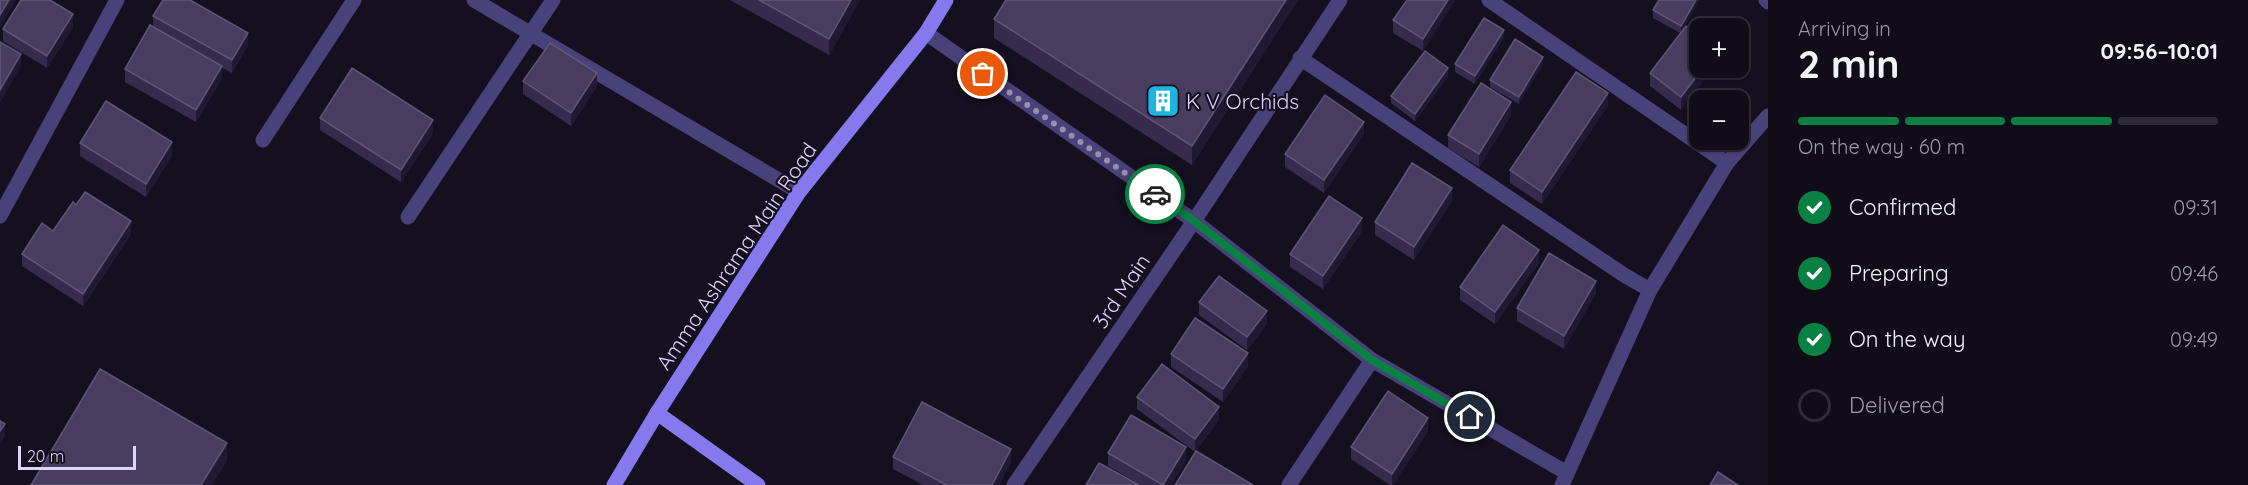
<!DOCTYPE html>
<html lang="en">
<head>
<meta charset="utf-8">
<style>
  :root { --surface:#100c18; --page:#191521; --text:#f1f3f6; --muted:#9c9ba2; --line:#302c37; --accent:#0b8043 }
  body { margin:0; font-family:Quicksand,sans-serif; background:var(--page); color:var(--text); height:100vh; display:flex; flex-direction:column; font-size:22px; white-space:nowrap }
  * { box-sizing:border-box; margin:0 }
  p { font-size:20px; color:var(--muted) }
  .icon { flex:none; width:33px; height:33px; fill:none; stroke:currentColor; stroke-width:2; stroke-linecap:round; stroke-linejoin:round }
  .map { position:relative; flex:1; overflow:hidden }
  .panel { display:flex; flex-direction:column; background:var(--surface); width:480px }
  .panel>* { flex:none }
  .controls { position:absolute; left:1689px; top:18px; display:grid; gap:12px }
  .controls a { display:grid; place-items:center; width:60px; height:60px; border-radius:12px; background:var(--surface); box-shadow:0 2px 4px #0004,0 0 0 2px var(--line); font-size:30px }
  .scale { position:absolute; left:18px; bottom:15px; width:118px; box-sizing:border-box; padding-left:6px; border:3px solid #ddd5f9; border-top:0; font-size:16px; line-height:21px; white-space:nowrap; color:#ddd5f9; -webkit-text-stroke:4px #151020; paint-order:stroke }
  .pin { position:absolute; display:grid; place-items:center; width:51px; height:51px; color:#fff; margin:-26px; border:3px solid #fff; border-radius:50%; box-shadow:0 2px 6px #0007 }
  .courier { position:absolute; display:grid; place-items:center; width:60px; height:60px; margin:-30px; border:4px solid #0b8043; border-radius:50%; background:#fff; color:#222; box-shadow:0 2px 8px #0007 }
  .overview em { font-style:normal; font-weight:800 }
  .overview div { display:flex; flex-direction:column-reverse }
  .overview { display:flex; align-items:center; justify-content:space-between; height:102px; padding:0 30px }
  h1 { font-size:39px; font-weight:800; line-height:45px }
  .bar { display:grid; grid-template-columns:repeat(4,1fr); gap:9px 6px; align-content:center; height:72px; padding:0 30px }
  .bar i { height:8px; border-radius:4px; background:var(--line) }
  .bar .selected { background:var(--accent) }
  .bar p { grid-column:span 4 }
  ol { padding:0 30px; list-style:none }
  li { display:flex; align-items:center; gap:18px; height:66px }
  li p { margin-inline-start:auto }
  li .icon { padding:6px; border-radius:50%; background:var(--accent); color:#fff; stroke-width:4 }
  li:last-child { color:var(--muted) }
  li i { width:33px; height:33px; border:3px solid var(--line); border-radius:50% }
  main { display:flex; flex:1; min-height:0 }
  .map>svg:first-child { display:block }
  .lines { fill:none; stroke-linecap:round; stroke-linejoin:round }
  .street { stroke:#494179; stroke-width:15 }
  .secondary { stroke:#8878ed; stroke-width:15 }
  .wall { fill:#362b4c }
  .shaded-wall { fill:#211833 }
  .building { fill:#483d5f; stroke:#5f5577; stroke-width:1.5 }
  .done { stroke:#9790ad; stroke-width:6; stroke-dasharray:0 10.8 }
  .route { stroke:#0b8043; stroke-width:8 }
  .labels { text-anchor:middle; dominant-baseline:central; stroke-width:4.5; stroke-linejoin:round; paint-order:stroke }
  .poi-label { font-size:21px; fill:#ddd5f9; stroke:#151020; text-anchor:start }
  .street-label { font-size:21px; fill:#ddd5f9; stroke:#151020 }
</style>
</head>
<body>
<main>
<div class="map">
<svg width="1768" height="485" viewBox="0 0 1768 485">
  <rect width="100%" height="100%" fill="#151020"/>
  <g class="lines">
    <!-- street -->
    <g class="street">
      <polyline points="474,0 799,192"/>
      <polyline points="1489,0 1727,163"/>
      <polyline points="1766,0 1768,2"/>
      <polyline points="926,33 1194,221 1372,360 1567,473"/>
      <polyline points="1300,58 1624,275 1650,290"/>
      <polyline points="263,140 354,0"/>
      <polyline points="0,216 117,0"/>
      <polyline points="408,217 553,0"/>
      <polyline points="1014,485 1194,221 1340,0"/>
      <polyline points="1289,485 1372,360"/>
      <polyline points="1562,485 1650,290 1727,163 1768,116"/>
    </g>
    <!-- secondary -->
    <g class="secondary">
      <polyline points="657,413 758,485"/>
      <polyline points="614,485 657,413 799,192 926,33 946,0"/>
    </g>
  </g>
  <!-- wall -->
  <g class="wall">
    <polygon points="730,0 860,0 829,55"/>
    <polygon points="1298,0 1192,165 994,38 994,19"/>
    <polygon points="1455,0 1423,51 1393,33 1393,20"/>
    <polygon points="1653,10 1685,28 1681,110 1650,86 1650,73 1680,33 1653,18"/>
    <polygon points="153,16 248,45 232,73 222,68 222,78 196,122 125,82 125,69 153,27"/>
    <polygon points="73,27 47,68 3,41 3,29"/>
    <polygon points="1504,37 1475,84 1455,72 1455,64"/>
    <polygon points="1543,64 1519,104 1490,87 1490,80"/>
    <polygon points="1448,76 1415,121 1391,103 1391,96"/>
    <polygon points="523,81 597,86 571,126 523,94"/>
    <polygon points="1608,105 1542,204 1510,183 1510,170"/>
    <polygon points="1511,115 1479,167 1448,148 1448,135"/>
    <polygon points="320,118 433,133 401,182 320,130"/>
    <polygon points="1364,134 1324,193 1285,167 1285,154"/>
    <polygon points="80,143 172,155 146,197 80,156"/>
    <polygon points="1452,201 1414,260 1375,235 1375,222"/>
    <polygon points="76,205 131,234 83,306 22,266 22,254 53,231"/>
    <polygon points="1362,231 1323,289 1290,267 1290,254"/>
    <polygon points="1539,263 1495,324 1460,300 1460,287"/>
    <polygon points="1596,293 1564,349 1517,321 1517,308"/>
    <polygon points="1199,302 1267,324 1247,350 1199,315"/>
    <polygon points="1171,354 1248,366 1223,402 1171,367"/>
    <polygon points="1137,397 1219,419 1195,452 1137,409"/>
    <polygon points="1428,431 1393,485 1390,485 1351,459 1351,447"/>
    <polygon points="1108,453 1186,460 1171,485 1141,485 1108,466"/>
    <polygon points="893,457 1011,461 999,485 923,485 893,469"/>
  </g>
  <!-- shaded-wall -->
  <g class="shaded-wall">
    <polygon points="9,0 16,0 0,28 0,15"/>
    <polygon points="851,0 860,0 829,55 829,39"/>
    <polygon points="1286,0 1298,0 1192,165 1192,146"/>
    <polygon points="1448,0 1455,0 1455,1 1423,51 1423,39"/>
    <polygon points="1696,0 1700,0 1681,33 1681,26"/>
    <polygon points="73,14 73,27 47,68 47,56"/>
    <polygon points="1504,30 1504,37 1475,84 1475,76"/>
    <polygon points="248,33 248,45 232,73 232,60"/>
    <polygon points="21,54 21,66 0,103 0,90"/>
    <polygon points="1543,57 1543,64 1519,104 1519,97"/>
    <polygon points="222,66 222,78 196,122 196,110"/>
    <polygon points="1448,68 1448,76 1415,121 1415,114"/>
    <polygon points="1703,68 1713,68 1681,110 1681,97"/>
    <polygon points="597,73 597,86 571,126 571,113"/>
    <polygon points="1608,93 1608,105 1542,204 1542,192"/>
    <polygon points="1511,102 1511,115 1479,167 1479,154"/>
    <polygon points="433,120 433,133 401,182 401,170"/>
    <polygon points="1364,122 1364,134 1324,193 1324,180"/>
    <polygon points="172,142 172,155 146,197 146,184"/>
    <polygon points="1452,188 1452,201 1414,260 1414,247"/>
    <polygon points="1362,218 1362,231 1323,289 1323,276"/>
    <polygon points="131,221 131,234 83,306 83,294"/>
    <polygon points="1539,250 1539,263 1495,324 1495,312"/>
    <polygon points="1596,281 1596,293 1564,349 1564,336"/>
    <polygon points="1267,311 1267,324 1247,350 1247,337"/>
    <polygon points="1248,353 1248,366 1223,402 1223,389"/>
    <polygon points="1219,407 1219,419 1195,452 1195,439"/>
    <polygon points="1428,418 1428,431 1393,485 1392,485 1392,474"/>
    <polygon points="5,424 5,436 0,443 0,431"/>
    <polygon points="227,443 227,461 212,485 201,485"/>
    <polygon points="1186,447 1186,460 1171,485 1163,485"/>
    <polygon points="1011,449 1011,461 999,485 992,485"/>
  </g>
  <!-- building -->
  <g class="building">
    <polygon points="0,0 9,0 0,15"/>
    <polygon points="21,0 50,0 73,14 47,56 3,29"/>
    <polygon points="163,0 190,0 248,33 232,60 153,16"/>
    <polygon points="759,0 851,0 829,39"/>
    <polygon points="1006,0 1286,0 1192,146 994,19"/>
    <polygon points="1407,0 1448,0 1423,39 1393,20"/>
    <polygon points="1659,0 1696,0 1681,26 1653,10"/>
    <polygon points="1484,18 1504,30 1475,76 1455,64"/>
    <polygon points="150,25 222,66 196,110 125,69"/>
    <polygon points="1686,26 1700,37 1700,68 1703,68 1681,97 1650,73"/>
    <polygon points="1515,39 1543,57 1519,97 1490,80"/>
    <polygon points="0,42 21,54 0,90"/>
    <polygon points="550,43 597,73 571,113 523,81"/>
    <polygon points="1425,51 1448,68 1415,114 1391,96"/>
    <polygon points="352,68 433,120 401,170 320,118"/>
    <polygon points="1576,72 1608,93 1542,192 1510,170"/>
    <polygon points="1481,83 1511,102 1479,154 1448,135"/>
    <polygon points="1325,95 1364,122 1324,180 1285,154"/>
    <polygon points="106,101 172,142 146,184 80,143"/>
    <polygon points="1412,163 1452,188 1414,247 1375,222"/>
    <polygon points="85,192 131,221 83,294 22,254 42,223 53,231 73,202 76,205"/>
    <polygon points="1329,196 1362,218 1323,276 1290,254"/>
    <polygon points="1503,225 1539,250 1495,312 1460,287"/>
    <polygon points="1549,253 1596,281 1564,336 1517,308"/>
    <polygon points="1219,276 1267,311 1247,337 1199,302"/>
    <polygon points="1195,318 1248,353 1223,389 1171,354"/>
    <polygon points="1162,364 1219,407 1195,439 1137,397"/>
    <polygon points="100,369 227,443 201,485 31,485"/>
    <polygon points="1388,391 1428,418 1392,474 1351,447"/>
    <polygon points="922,402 1011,449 992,485 947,485 893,457"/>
    <polygon points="1131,415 1186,447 1163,485 1108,453"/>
    <polygon points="0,421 5,424 0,431"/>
    <polygon points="1196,451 1253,485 1175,485"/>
    <polygon points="1099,463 1139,485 1086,485"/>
    <polygon points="1718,472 1738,485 1710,485"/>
  </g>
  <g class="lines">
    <!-- done -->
    <polyline class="done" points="983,74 1155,194"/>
    <!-- route -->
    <polyline class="route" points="1155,194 1194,221 1372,360 1470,417"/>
  </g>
  <!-- icons -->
  <defs>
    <g id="building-square" transform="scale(1.725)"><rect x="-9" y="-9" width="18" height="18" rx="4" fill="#1db5dd" stroke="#151020"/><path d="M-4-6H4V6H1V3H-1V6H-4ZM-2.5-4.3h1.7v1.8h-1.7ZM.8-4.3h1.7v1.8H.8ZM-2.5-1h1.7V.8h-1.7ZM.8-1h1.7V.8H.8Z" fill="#fff"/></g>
  </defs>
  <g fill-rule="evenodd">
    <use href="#building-square" x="1163" y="101"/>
  </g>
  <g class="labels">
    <!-- poi labels -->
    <g class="poi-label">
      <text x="1186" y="101">K V Orchids</text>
    </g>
    <!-- street labels -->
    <g class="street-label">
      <text transform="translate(736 256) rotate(-56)">Amma Ashrama Main Road</text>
      <text transform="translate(1121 291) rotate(-56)">3rd Main</text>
    </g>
  </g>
</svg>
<div class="controls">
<a>+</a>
<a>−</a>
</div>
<div class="scale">20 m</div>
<div class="pin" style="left:983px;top:74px;background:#ea580c"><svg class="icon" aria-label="bag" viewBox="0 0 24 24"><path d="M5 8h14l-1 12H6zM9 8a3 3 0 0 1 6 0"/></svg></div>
<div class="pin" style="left:1470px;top:417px;background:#1f2937"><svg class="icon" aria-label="home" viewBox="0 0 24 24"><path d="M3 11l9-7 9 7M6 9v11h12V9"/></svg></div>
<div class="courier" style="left:1155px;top:194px"><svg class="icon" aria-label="car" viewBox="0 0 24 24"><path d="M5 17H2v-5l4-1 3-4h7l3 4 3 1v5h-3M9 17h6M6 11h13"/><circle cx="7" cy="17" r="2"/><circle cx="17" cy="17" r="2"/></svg></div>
</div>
<section class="panel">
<div class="overview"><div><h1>2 min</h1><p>Arriving in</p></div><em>09:56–10:01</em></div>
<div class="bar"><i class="selected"></i><i class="selected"></i><i class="selected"></i><i></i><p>On the way · 60 m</p></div>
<ol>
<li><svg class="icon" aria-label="check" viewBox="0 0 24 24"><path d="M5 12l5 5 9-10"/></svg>Confirmed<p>09:31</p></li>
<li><svg class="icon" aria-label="check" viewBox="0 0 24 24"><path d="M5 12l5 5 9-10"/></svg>Preparing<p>09:46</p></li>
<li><svg class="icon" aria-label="check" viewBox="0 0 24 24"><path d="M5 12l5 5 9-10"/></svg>On the way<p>09:49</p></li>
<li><i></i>Delivered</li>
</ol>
</section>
</main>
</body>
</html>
